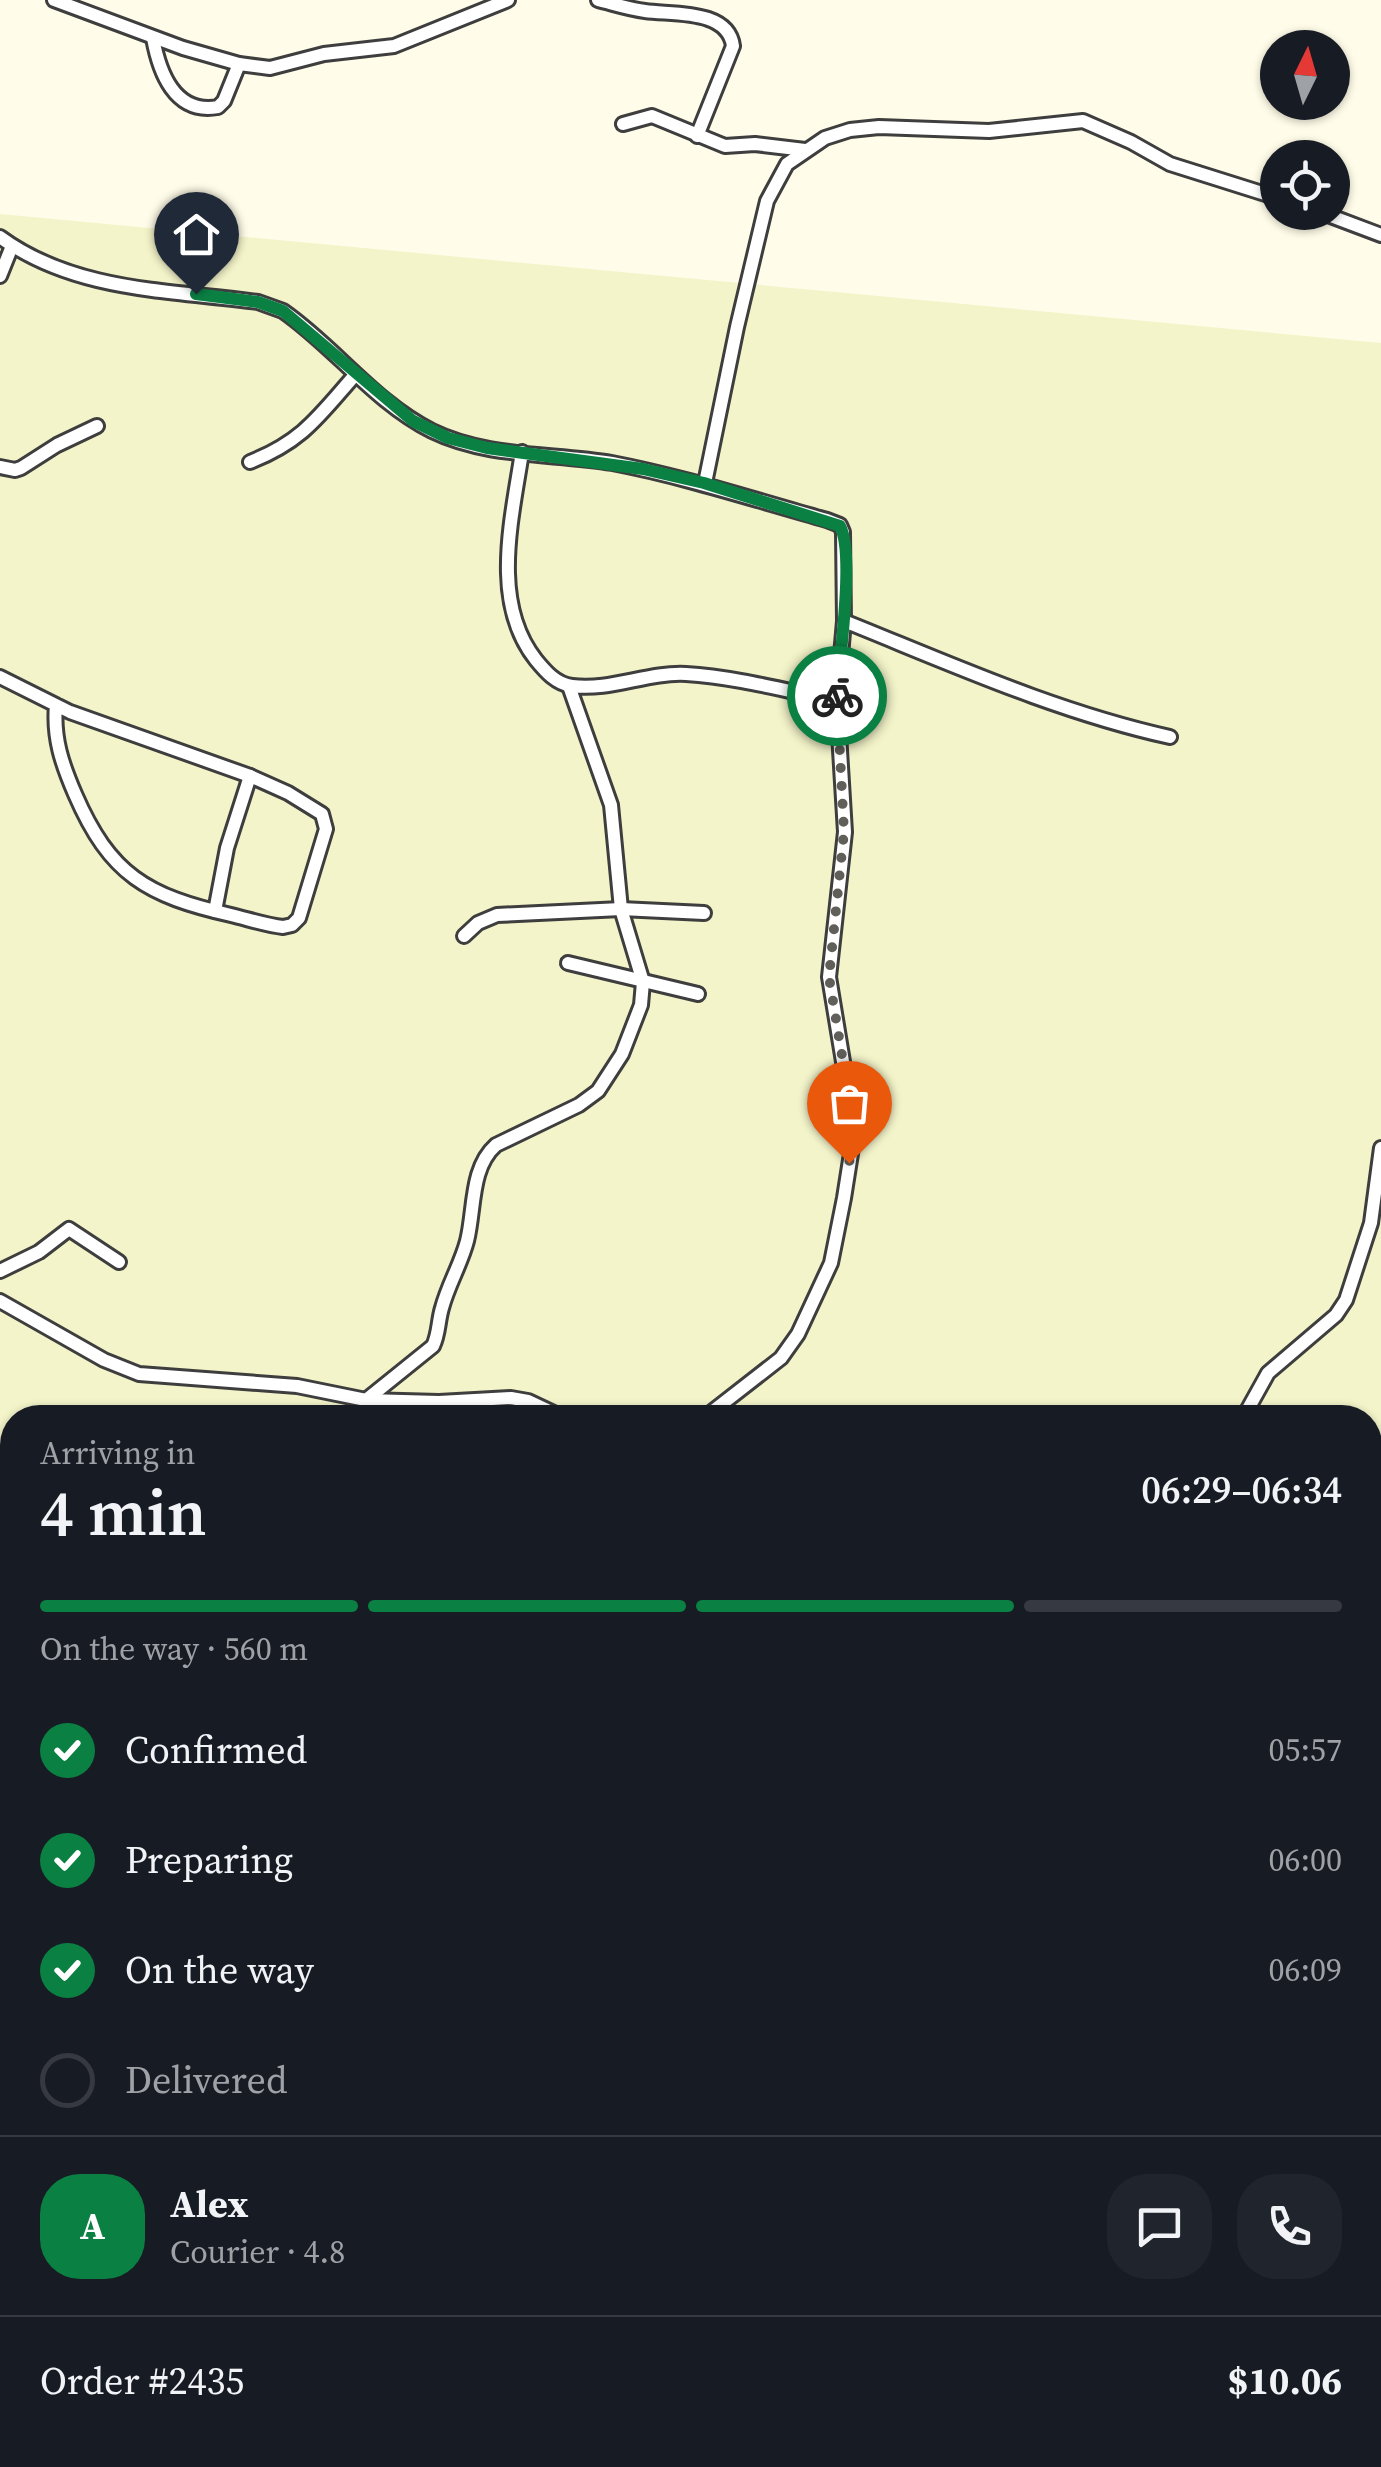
<!DOCTYPE html>
<html lang="en">
<head>
<meta charset="utf-8">
<style>
  :root { --surface:#171b24; --page:#20242c; --text:#f1f3f6; --muted:#9ea1a6; --line:#363941; --accent:#0b8043 }
  body { margin:0; font-family:"Source Serif 4",serif; background:var(--page); color:var(--text); height:100vh; display:flex; flex-direction:column; font-size:38px; white-space:nowrap }
  * { box-sizing:border-box; margin:0 }
  p { font-size:32px; color:var(--muted) }
  .icon { flex:none; width:55px; height:55px; fill:none; stroke:currentColor; stroke-width:2; stroke-linecap:round; stroke-linejoin:round }
  .map { position:relative; flex:1; overflow:hidden }
  .sheet { position:absolute; left:0px; top:1405px; width:1382px; height:1062px; display:flex; flex-direction:column; background:var(--surface); border-radius:40px 40px 0 0; box-shadow:0 2px 8px #0004 }
  .sheet>* { flex:none }
  .needle { width:65px; rotate:5deg }
  .tools { position:absolute; left:1260px; top:30px; display:grid; gap:20px }
  .tools a { display:grid; place-items:center; width:90px; height:90px; border-radius:50%; background:var(--surface); box-shadow:0 2px 8px #0004; font-size:50px }
  .pin { position:absolute; display:grid; place-items:center; width:85px; height:85px; color:#fff; margin:-102px -42px; border-radius:50% 50% 50% 0; rotate:-45deg; box-shadow:0 0 10px #0007 }
  .pin .icon { rotate:45deg }
  .courier { position:absolute; display:grid; place-items:center; width:100px; height:100px; margin:-50px; border:8px solid #0b8043; border-radius:50%; background:#fff; color:#222; box-shadow:0 2px 12px #0007 }
  .headline em { font-style:normal; font-weight:600 }
  .headline div { display:flex; flex-direction:column-reverse }
  .headline { display:flex; align-items:center; justify-content:space-between; height:170px; padding:0 40px }
  h1 { font-size:65px; font-weight:600; line-height:75px }
  .bar { display:grid; grid-template-columns:repeat(4,1fr); gap:15px 10px; align-content:center; height:120px; padding:0 40px }
  .bar i { height:12px; border-radius:8px; background:var(--line) }
  .bar .on { background:var(--accent) }
  .bar p { grid-column:span 4 }
  .line { display:flex; align-items:center; gap:25px; padding:0 40px; border-top:2px solid var(--line) }
  .line div { flex:1 }
  .round { display:grid; place-items:center; flex:none; width:105px; height:105px; border-radius:40px; background:var(--page) }
  ol { padding:0 40px; list-style:none }
  li { display:flex; align-items:center; gap:30px; height:110px }
  li p { margin-inline-start:auto }
  li .icon { padding:10px; border-radius:50%; background:var(--accent); color:#fff; stroke-width:4 }
  li:last-child { color:var(--muted) }
  li i { width:55px; height:55px; border:5px solid var(--line); border-radius:50% }
  .map>svg:first-child { display:block }
  .farmland { fill:#f4f4ca }
  .lines { fill:none; stroke-linecap:round; stroke-linejoin:round }
  .street-casing { stroke:#3e3e3e; stroke-width:18 }
  .street { stroke:#fff; stroke-width:12 }
  .done { stroke:#605f59; stroke-width:10; stroke-dasharray:0 18 }
  .route { stroke:#0b8043; stroke-width:12 }
</style>
</head>
<body>
<div class="map">
<svg width="1381" height="2467" viewBox="0 0 1381 2467">
  <rect width="100%" height="100%" fill="#fffce9"/>
  <!-- farmland -->
  <polygon class="farmland" points="0,214 1381,343 1381,1776 1370,1917 1370,1418 12,1418 12,2208 0,2207"/>
  <g class="lines">
    <!-- street casing -->
    <g class="street-casing">
      <g id="street">
        <polyline points="54,0 183,48 239,64 270,68 324,54 394,46 508,0"/>
        <path d="M 598,0 C 614,4 629,9 645,11 C 673,15 728,9 733,46 L 697,136"/>
        <path d="M 153,38 C 159,71 174,115 218,107 L 224,101 L 239,64"/>
        <polyline points="623,124 652,116 725,146 755,144 805,150"/>
        <polyline points="1320,212 1381,235"/>
        <path d="M 0,237 C 75,292 170,290 258,302 L 283,311 C 335,347 374,402 432,431 C 487,458 553,453 612,463 C 685,477 755,500 827,520 L 840,525 L 843,532 L 844,621 L 837,701 L 845,832 L 829,977 L 852,1116 L 853,1141 L 844,1198 L 831,1263 L 798,1334 L 781,1358 L 704,1418"/>
        <polyline points="0,276 12,246"/>
        <path d="M 522,452 C 512,519 490,602 536,660 C 545,671 556,684 572,686 C 611,691 647,672 686,674 C 736,677 787,691 837,701"/>
        <path d="M 250,462 C 303,441 319,416 355,375"/>
        <polyline points="0,467 15,470 21,468 57,445 97,426"/>
        <polyline points="705,483 737,327 767,201 787,164 825,138 850,130 879,127 989,131 1083,121 1131,142 1170,164 1278,198"/>
        <path d="M 844,621 C 951,664 1057,712 1170,737"/>
        <path d="M 0,677 L 70,712 L 250,776 L 288,793 L 322,814 L 326,829 L 299,918 L 292,925 L 283,927 C 265,925 248,919 231,915 C 147,896 110,875 75,794 C 62,764 53,738 56,705"/>
        <polyline points="215,911 227,848 250,776"/>
        <polyline points="464,936 478,923 497,915 621,909 704,913"/>
        <polyline points="568,963 698,994"/>
        <polyline points="0,1271 39,1252 69,1229 119,1262"/>
        <polyline points="0,1301 104,1360 139,1374 297,1386 366,1400 439,1402 511,1398 528,1401 564,1418"/>
        <path d="M 366,1400 L 433,1346 C 439,1334 438,1321 442,1308 C 448,1285 461,1264 467,1241 C 475,1209 470,1168 496,1145 L 579,1105 L 598,1091 L 622,1054 L 641,1005 L 643,982 L 621,909 L 611,805 L 569,686"/>
        <polyline points="1243,1418 1268,1373 1336,1315 1346,1300 1371,1223 1381,1148"/>
        <polyline points="0,1540 12,1550"/>
        <polyline points="0,1693 12,1660"/>
        <polyline points="1370,1829 1381,1835"/>
        <polyline points="1370,1876 1381,1864"/>
        <polyline points="0,1879 12,1871"/>
        <polyline points="1370,2422 1377,2426 1381,2435"/>
        <polyline points="1370,2444 1381,2445"/>
        <polyline points="918,2455 925,2467"/>
        <polyline points="18,2467 26,2455"/>
        <polyline points="490,2467 492,2464"/>
        <polyline points="1080,2467 1099,2455"/>
      </g>
    </g>
    <!-- street -->
    <use href="#street" class="street"/>
  </g>
  <g class="lines">
    <!-- done -->
    <polyline class="done" points="837,696 844,832 829,977 852,1116 853,1141 849,1163"/>
    <!-- route -->
    <path class="route" d="M 196,294 L 258,302 L 283,311 L 413,421 L 448,438 L 487,448 L 643,469 L 704,483 L 840,526 C 855,554 839,659 837,696"/>
  </g>
</svg>
<div class="tools">
<a><svg class="needle" viewBox="-14 -14 28 28"><path d="M0-13l5 13h-10z" fill="#e53935"/><path d="M0 13l5-13h-10z" fill="#9ea1a6"/></svg></a>
<a><svg class="icon" aria-label="locate" viewBox="0 0 24 24"><circle cx="12" cy="12" r="6"/><path d="M12 2v4M12 18v4M2 12h4M18 12h4"/></svg></a>
</div>
<div class="pin" style="left:849px;top:1163px;background:#ea580c"><svg class="icon" aria-label="bag" viewBox="0 0 24 24"><path d="M5 8h14l-1 12H6zM9 8a3 3 0 0 1 6 0"/></svg></div>
<div class="pin" style="left:196px;top:294px;background:#1f2937"><svg class="icon" aria-label="home" viewBox="0 0 24 24"><path d="M3 11l9-7 9 7M6 9v11h12V9"/></svg></div>
<div class="courier" style="left:837px;top:696px"><svg class="icon" aria-label="bike" viewBox="0 0 24 24"><circle cx="6" cy="16" r="4"/><circle cx="18" cy="16" r="4"/><path d="M6 16l4-8h5l3 8M10 8l3 8H6M13 5h3"/></svg></div>
<section class="sheet">
<div class="headline"><div><h1>4 min</h1><p>Arriving in</p></div><em>06:29–06:34</em></div>
<div class="bar"><i class="on"></i><i class="on"></i><i class="on"></i><i></i><p>On the way · 560 m</p></div>
<ol>
<li><svg class="icon" aria-label="check" viewBox="0 0 24 24"><path d="M5 12l5 5 9-10"/></svg>Confirmed<p>05:57</p></li>
<li><svg class="icon" aria-label="check" viewBox="0 0 24 24"><path d="M5 12l5 5 9-10"/></svg>Preparing<p>06:00</p></li>
<li><svg class="icon" aria-label="check" viewBox="0 0 24 24"><path d="M5 12l5 5 9-10"/></svg>On the way<p>06:09</p></li>
<li><i></i>Delivered</li>
</ol>
<div class="line" style="height:180px"><b class="round" style="background:var(--accent);color:#fff">A</b><div><b>Alex</b><p>Courier · 4.8</p></div><a class="round"><svg class="icon" aria-label="chat" viewBox="0 0 24 24"><path d="M4 5h16v11H9l-5 4z"/></svg></a><a class="round"><svg class="icon" aria-label="phone" viewBox="0 0 24 24"><path d="M5 4h4l2 5-3 2q2 4 5 5l2-3 5 2v4C11 20 4 13 5 4z"/></svg></a></div>
<div class="line" style="height:130px"><div>Order #2435</div><b>$10.06</b></div>
</section>
</div>
</body>
</html>
